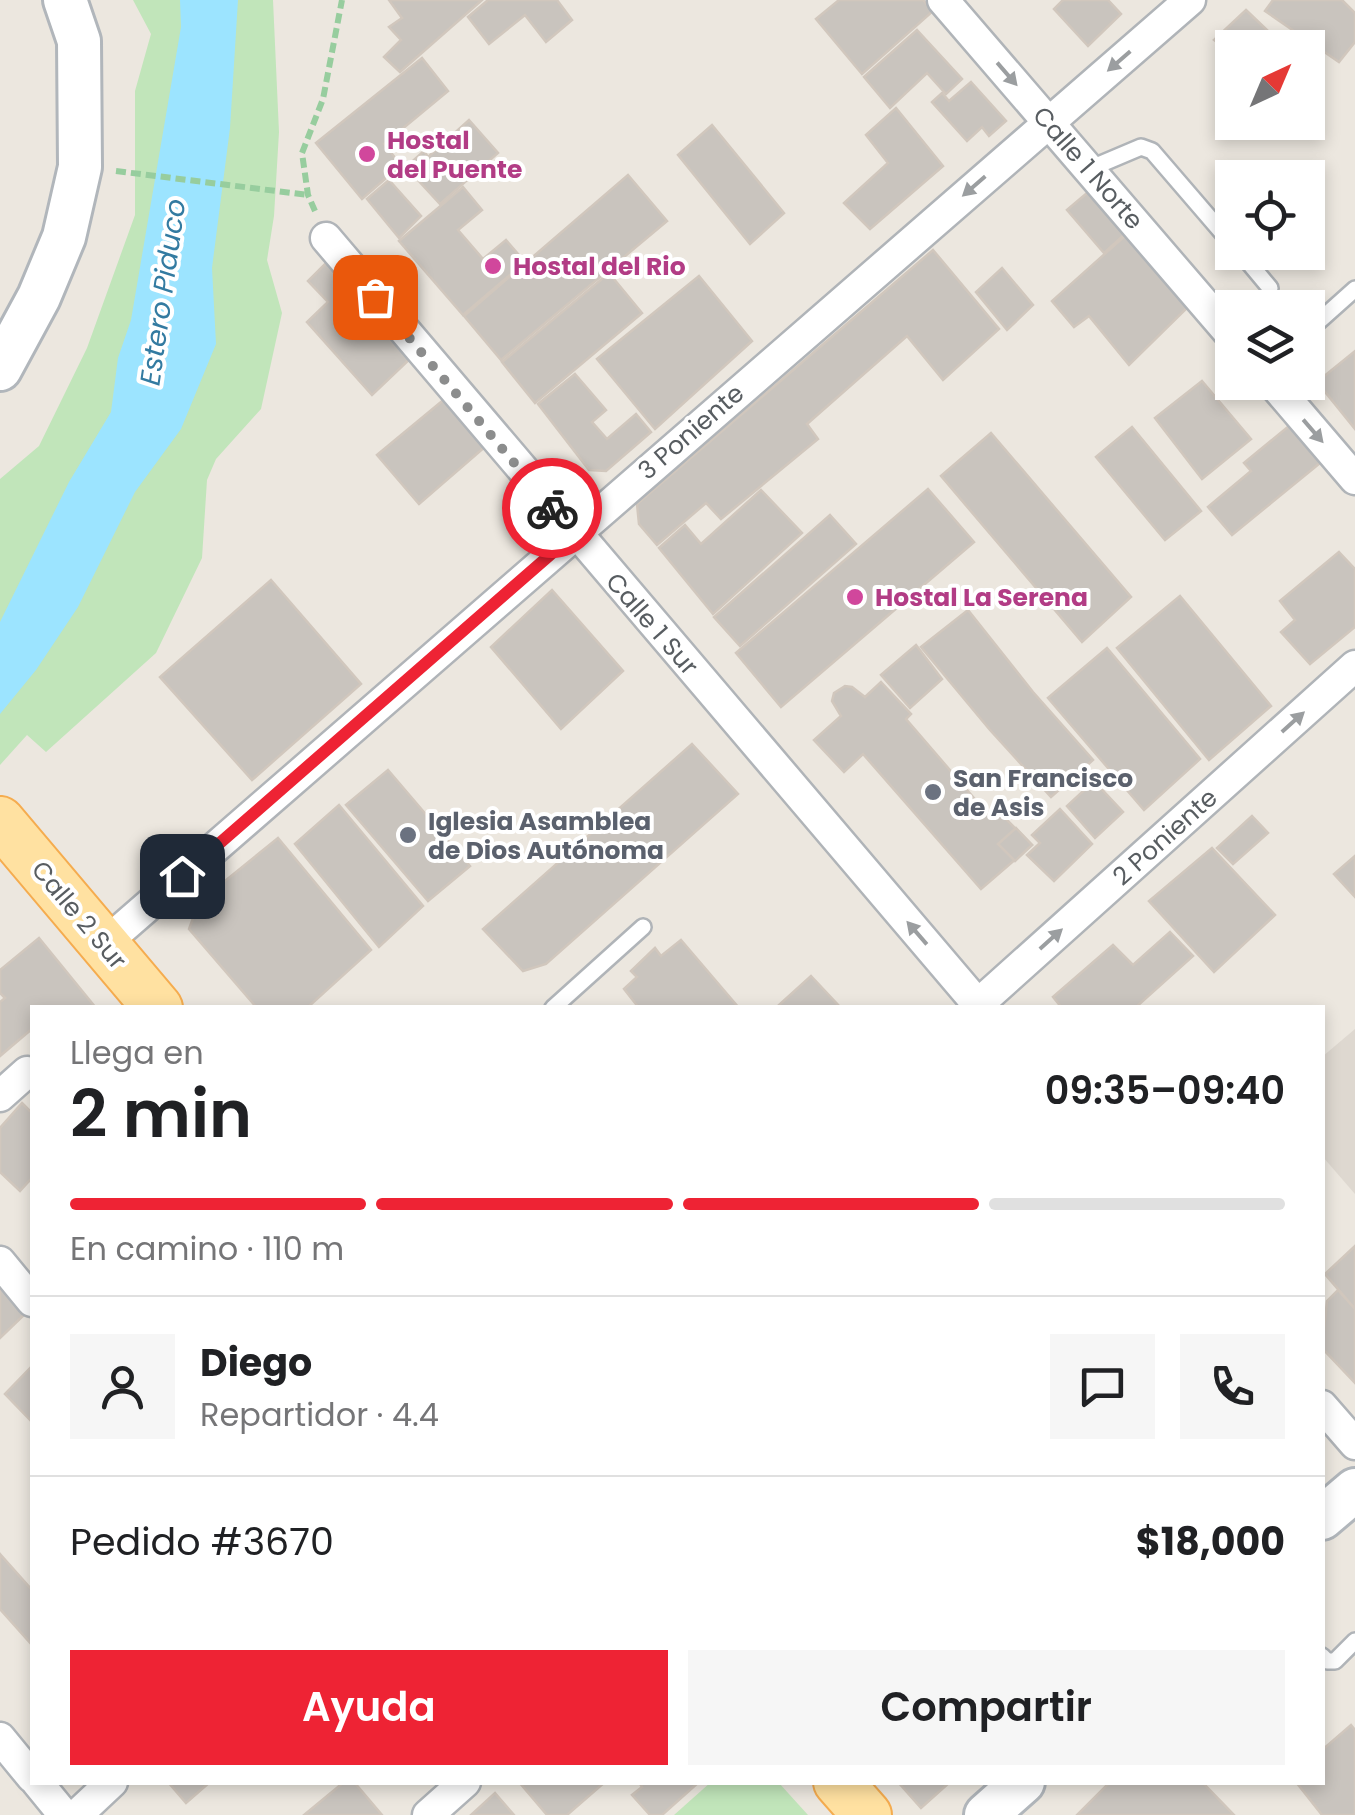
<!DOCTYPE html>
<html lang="es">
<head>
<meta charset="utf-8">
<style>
  :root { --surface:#fff; --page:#f6f6f6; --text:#202124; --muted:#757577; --line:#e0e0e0; --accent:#ee2334 }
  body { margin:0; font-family:Poppins,sans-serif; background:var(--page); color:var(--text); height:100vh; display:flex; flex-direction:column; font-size:38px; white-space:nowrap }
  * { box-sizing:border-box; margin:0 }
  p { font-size:32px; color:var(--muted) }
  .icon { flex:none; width:55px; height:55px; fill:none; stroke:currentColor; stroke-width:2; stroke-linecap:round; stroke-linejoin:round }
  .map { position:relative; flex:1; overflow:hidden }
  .sheet { position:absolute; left:30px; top:1005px; width:1295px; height:780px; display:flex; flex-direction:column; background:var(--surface); border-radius:0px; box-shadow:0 5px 15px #0003 }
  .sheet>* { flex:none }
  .needle { width:65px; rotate:44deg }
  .tools { position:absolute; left:1215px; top:30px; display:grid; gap:20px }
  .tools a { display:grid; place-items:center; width:110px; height:110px; border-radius:0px; background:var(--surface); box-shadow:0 5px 15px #0003; font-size:50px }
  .pin { position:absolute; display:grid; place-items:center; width:85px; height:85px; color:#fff; margin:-42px; border-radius:20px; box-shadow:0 5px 15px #0006 }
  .courier { position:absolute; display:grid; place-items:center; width:100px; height:100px; margin:-50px; border:8px solid #ee2334; border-radius:50%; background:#fff; color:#222; box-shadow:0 2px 12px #0007 }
  .headline em { font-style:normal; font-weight:600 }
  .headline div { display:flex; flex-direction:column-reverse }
  .headline { display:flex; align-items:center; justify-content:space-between; height:170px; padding:0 40px }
  h1 { font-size:65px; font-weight:600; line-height:75px }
  .bar { display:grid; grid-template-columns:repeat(4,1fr); gap:15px 10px; align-content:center; height:120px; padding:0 40px }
  .bar i { height:12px; border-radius:8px; background:var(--line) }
  .bar .selected { background:var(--accent) }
  .bar p { grid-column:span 4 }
  .line { display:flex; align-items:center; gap:25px; padding:0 40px; border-top:2px solid var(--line) }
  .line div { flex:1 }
  .round { display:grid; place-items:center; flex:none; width:105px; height:105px; border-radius:0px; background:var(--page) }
  .primary-button { display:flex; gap:20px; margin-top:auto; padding:20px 40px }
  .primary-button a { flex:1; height:115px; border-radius:0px; background:var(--accent); color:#fff; font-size:40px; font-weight:600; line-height:115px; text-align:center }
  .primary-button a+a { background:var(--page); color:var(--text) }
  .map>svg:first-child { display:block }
  .education { fill:#ded8d0 }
  .green { fill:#c1e5ba }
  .water { fill:#9ce4ff }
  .building { fill:#c9c4be; stroke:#d1c7bd; stroke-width:2.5 }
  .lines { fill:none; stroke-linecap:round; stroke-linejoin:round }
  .lane-casing { stroke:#b0b4b8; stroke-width:20 }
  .street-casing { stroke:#b0b4b8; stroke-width:35 }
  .secondary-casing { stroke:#b1b6bb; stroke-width:48 }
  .primary-casing { stroke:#f5ac4f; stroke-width:52 }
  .path { stroke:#97cd9e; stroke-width:6; stroke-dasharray:10 5; stroke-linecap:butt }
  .lane { stroke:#fff; stroke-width:15 }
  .street { stroke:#fff; stroke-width:30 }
  .secondary { stroke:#fff; stroke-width:42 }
  .primary { stroke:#ffe1a1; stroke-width:48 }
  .oneway { fill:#9b9ea0 }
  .done { stroke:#8c8d8d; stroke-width:10; stroke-dasharray:0 18 }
  .route { stroke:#ee2334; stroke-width:12 }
  .hotel-dot { fill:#d1479c; stroke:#fff; stroke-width:4 }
  .worship-dot { fill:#6b7280; stroke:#fff; stroke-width:4 }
  .labels { text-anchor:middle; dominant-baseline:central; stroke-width:8; stroke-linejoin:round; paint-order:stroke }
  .hotel-label { font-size:25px; font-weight:bold; fill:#b23c85; stroke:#fff; text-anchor:start }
  .street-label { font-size:25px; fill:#585d61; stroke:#fff }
  .worship-label { font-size:25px; font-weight:bold; fill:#5b616d; stroke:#fff; text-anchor:start }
  .water-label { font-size:28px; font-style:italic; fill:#337ba1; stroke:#fff }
</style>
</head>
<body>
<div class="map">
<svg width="1355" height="1815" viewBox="0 0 1355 1815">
  <rect width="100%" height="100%" fill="#ece7df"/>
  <!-- education -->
  <polygon class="education" points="1355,1029 1355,1194 1323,1157 1322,1057"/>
  <!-- green -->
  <g class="green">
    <polygon points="133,0 273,0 279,132 274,216 267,260 282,313 261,409 216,459 207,480 202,558 156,653 46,752 27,735 0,765 0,479 39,446 87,348 135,215 135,91 151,34"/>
    <polygon points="711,1782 779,1783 808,1815 674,1815"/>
  </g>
  <!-- water -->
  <polygon class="water" points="180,0 238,0 230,128 212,268 216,344 181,429 135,492 78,607 36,670 0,714 0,622 69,482 111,412 118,358 131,320 181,27"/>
  <!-- building -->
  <g class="building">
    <polygon points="482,0 400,72 384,57 401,40 389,27 402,18 389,0"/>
    <polygon points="488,0 557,0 572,20 546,42 525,15 489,44 468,17"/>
    <polygon points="839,0 923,0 933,11 862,74 816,19"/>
    <polygon points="1063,0 1108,0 1121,14 1088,46 1054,9"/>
    <polygon points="1273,0 1342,0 1355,13 1355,42 1339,62 1265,11"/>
    <polygon points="1246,10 1269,32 1296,48 1232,48 1232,54 1214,40"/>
    <polygon points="917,30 962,79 946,94 927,73 890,108 864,77"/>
    <polygon points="422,58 448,91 384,144 401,165 362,199 316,143"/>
    <polygon points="971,82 1006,121 989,136 982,127 967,141 932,102 942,93 949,101"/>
    <polygon points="896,108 943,166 870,229 844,203 888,163 866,135"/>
    <polygon points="469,120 498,153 440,204 406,167 424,151 428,157"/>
    <polygon points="712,125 784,213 750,244 678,155"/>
    <polygon points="628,175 667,221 501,360 464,316"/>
    <polygon points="389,180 421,216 399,238 367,199"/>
    <polygon points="463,187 482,210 458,230 483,259 506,240 525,262 463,315 399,241"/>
    <polygon points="1087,193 1125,234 1104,253 1067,210"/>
    <polygon points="1126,235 1188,307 1129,365 1089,316 1074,327 1052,301"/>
    <polygon points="933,250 999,329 943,380 907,336 807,424 818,439 721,519 706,503 657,545 639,524 637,504"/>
    <polygon points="327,262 413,356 372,395 307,322 328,302 308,281"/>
    <polygon points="1002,268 1033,305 1007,330 976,292"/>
    <polygon points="609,273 642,313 535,403 502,362"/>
    <polygon points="699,276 752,341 655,429 597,359"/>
    <polygon points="1355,351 1355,429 1317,382"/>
    <polygon points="575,374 606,410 592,422 607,439 636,414 651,432 606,471 589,470 538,404"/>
    <polygon points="1202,381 1251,439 1202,479 1155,418"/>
    <polygon points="447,397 487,445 419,504 377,455"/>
    <polygon points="1289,426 1320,463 1232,535 1208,507 1251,471 1244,463"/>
    <polygon points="1132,427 1201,511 1165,540 1096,457"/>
    <polygon points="991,433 1131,597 1082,642 941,476"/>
    <polygon points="928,489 974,542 781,707 736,653"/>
    <polygon points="761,490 802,533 713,614 659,548 685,525 701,544"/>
    <polygon points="830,515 856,544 740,646 714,617"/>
    <polygon points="1339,552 1355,569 1355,627 1310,664 1281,632 1295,620 1280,601"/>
    <polygon points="271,580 361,684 252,780 160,677"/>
    <polygon points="552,590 623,671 561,729 491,647"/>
    <polygon points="1180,596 1271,706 1209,760 1117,648"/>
    <polygon points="968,610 1033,692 1093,760 1051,797 990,730 921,647"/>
    <polygon points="916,645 942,679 910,708 881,675"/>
    <polygon points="1107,648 1200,759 1144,810 1048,698"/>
    <polygon points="881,682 911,714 906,719 992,819 1000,813 1032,845 981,889 863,754 844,772 814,740 841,716 832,701 834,693 845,686 852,687 865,697"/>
    <polygon points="692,744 738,794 546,964 523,971 483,929"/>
    <polygon points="388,770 470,866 428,901 346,805"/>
    <polygon points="1094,781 1123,812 1095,838 1067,806"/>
    <polygon points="339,805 423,906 379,947 295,844"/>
    <polygon points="1060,809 1092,844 1054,881 1027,855 1040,843 1032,835"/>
    <polygon points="1252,816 1268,833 1233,864 1217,848"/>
    <polygon points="1016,828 1032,845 1015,861 998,844"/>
    <polygon points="278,838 371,950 307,1008 257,1008 189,929 199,902"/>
    <polygon points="1212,848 1275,915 1214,972 1149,901"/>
    <polygon points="1355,856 1355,897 1334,874"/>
    <polygon points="1170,932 1193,956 1135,1008 1062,1008 1053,997 1113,945 1133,965"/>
    <polygon points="39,938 96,1008 32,1008 32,1029 0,1056 0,1002 5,998 0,993 0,970"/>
    <polygon points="681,940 739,1008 639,1008 624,989 637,977 631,971 655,948 661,956"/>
    <polygon points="811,976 841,1008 781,1008 779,1005"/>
    <polygon points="22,1103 32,1113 32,1183 30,1180 20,1191 0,1172 0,1128"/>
    <polygon points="1355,1246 1355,1309 1325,1274"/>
    <polygon points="0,1287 25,1314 0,1338"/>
    <polygon points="1338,1290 1355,1309 1355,1383 1322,1348 1327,1301"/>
    <polygon points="32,1366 32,1422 5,1394"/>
    <polygon points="0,1554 32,1590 32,1645 0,1609"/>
    <polygon points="1351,1725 1355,1730 1355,1815 1322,1815 1296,1782 1322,1782 1322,1750"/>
    <polygon points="168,1782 210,1782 186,1803"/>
    <polygon points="344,1782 354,1782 382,1815 304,1815"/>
    <polygon points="519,1782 605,1782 567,1815 547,1815"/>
    <polygon points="639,1782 699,1782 662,1815 650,1815 632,1795 642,1787"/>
    <polygon points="898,1782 950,1782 921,1808"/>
    <polygon points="1110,1782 1202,1782 1234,1815 1077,1815"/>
    <polygon points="495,1793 514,1815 471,1815"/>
  </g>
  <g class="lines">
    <!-- lane casing -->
    <g class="lane-casing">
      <g id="lane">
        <polyline points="1089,169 1141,147 1152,151 1232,244"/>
        <polyline points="1240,252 1270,288"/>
        <polyline points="1308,331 1355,289"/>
        <polyline points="553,1008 643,927"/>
        <polyline points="1322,1656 1327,1661 1335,1661 1355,1641"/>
      </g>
    </g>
    <!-- street casing -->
    <g class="street-casing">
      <g id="street">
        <polyline points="943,0 1232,336"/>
        <polyline points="326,238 981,1008"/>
        <polyline points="1272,382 1355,479"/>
        <polyline points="103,945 1190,0"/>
        <polyline points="974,1008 1355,666"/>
        <polyline points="0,1096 27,1072"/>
        <polyline points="0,1262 32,1301"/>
        <polyline points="1322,1406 1355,1444"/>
        <polyline points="0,1738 32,1777"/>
        <polyline points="37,1782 64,1815"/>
        <polyline points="77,1815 112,1782"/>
        <polyline points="428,1815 465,1782"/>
      </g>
    </g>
    <!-- secondary casing -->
    <g class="secondary-casing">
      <g id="secondary">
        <polyline points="0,369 39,297 64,237 80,167 79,41 65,0"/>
        <polyline points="1322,1518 1355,1490"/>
        <polyline points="986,1815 1023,1782"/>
      </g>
    </g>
    <!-- primary casing -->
    <g class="primary-casing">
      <g id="primary">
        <polyline points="0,821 158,1008"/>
        <polyline points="838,1782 867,1815"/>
      </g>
    </g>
    <!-- path -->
    <g class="path">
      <polyline points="116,171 308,195"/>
      <polyline points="315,211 308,195 302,153 323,99 342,0"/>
    </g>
    <!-- lane -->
    <use href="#lane" class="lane"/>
    <!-- street -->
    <use href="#street" class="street"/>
    <!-- secondary -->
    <use href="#secondary" class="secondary"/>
    <!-- primary -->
    <use href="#primary" class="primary"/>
  </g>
  <!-- one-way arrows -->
  <defs><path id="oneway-solid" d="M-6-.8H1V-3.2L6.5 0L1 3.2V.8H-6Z" transform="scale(2.5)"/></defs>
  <g class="oneway">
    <use href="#oneway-solid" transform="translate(1119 61) rotate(139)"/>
    <use href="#oneway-solid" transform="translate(1007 74) rotate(49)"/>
    <use href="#oneway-solid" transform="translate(974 186) rotate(139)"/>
    <use href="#oneway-solid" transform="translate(1313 431) rotate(49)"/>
    <use href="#oneway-solid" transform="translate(1293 722) rotate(-42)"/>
    <use href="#oneway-solid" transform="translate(917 933) rotate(-131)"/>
    <use href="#oneway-solid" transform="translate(1051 939) rotate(-42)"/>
  </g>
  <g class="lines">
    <!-- done -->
    <polyline class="done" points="375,297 552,508"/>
    <!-- route -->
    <polyline class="route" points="182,876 574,534 552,508"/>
  </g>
  <!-- markers -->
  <g class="hotel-dot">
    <circle cx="367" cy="154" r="10"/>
    <circle cx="493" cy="266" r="10"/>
    <circle cx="855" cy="597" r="10"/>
  </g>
  <g class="worship-dot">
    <circle cx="933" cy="792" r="10"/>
    <circle cx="408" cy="835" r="10"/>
  </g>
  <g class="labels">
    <!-- hotel labels -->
    <g class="hotel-label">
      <text x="387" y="140">Hostal<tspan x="387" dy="29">del Puente</tspan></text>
      <text x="513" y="266">Hostal del Rio</text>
      <text x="875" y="597">Hostal La Serena</text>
    </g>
    <!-- street labels -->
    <g class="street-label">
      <text transform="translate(1088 168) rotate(49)">Calle 1 Norte</text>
      <text transform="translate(691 432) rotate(-41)">3 Poniente</text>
      <text transform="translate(652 624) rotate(49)">Calle 1 Sur</text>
      <text transform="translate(1165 837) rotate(-42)">2 Poniente</text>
      <text transform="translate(79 915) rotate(50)">Calle 2 Sur</text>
    </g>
    <!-- worship labels -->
    <g class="worship-label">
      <text x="953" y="778">San Francisco<tspan x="953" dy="29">de Asis</tspan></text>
      <text x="428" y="821">Iglesia Asamblea<tspan x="428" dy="29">de Dios Autónoma</tspan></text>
    </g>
    <!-- water labels -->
    <g class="water-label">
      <text transform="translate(163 292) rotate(-82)">Estero Piduco</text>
    </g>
  </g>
</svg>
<div class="tools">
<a><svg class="needle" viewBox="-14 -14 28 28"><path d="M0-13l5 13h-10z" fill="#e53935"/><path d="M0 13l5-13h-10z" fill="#757577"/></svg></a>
<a><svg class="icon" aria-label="locate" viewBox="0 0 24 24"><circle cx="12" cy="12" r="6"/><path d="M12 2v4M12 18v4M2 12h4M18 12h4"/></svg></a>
<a><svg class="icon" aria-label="layers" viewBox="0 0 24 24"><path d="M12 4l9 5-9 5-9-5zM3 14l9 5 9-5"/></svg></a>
</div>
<div class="pin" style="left:375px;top:297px;background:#ea580c"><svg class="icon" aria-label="bag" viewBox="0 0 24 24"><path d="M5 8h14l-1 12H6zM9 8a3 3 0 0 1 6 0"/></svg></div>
<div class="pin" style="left:182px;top:876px;background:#1f2937"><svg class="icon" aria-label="home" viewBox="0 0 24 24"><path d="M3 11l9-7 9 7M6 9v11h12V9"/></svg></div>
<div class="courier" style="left:552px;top:508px"><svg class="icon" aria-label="bike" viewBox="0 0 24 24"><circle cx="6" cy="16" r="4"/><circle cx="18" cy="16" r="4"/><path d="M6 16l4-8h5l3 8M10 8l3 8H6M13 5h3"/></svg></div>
<section class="sheet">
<div class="headline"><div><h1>2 min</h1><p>Llega en</p></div><em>09:35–09:40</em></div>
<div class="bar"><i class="selected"></i><i class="selected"></i><i class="selected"></i><i></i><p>En camino · 110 m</p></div>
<div class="line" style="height:180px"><a class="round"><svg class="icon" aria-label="person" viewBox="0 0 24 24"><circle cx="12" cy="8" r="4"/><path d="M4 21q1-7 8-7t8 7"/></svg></a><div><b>Diego</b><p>Repartidor · 4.4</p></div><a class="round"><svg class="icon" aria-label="chat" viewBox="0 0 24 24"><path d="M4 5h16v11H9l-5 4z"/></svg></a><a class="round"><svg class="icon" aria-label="phone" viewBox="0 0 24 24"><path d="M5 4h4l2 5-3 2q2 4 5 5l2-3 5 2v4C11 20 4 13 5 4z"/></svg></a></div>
<div class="line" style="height:130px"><div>Pedido #3670</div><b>$18,000</b></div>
<div class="primary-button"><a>Ayuda</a><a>Compartir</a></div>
</section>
</div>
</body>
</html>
